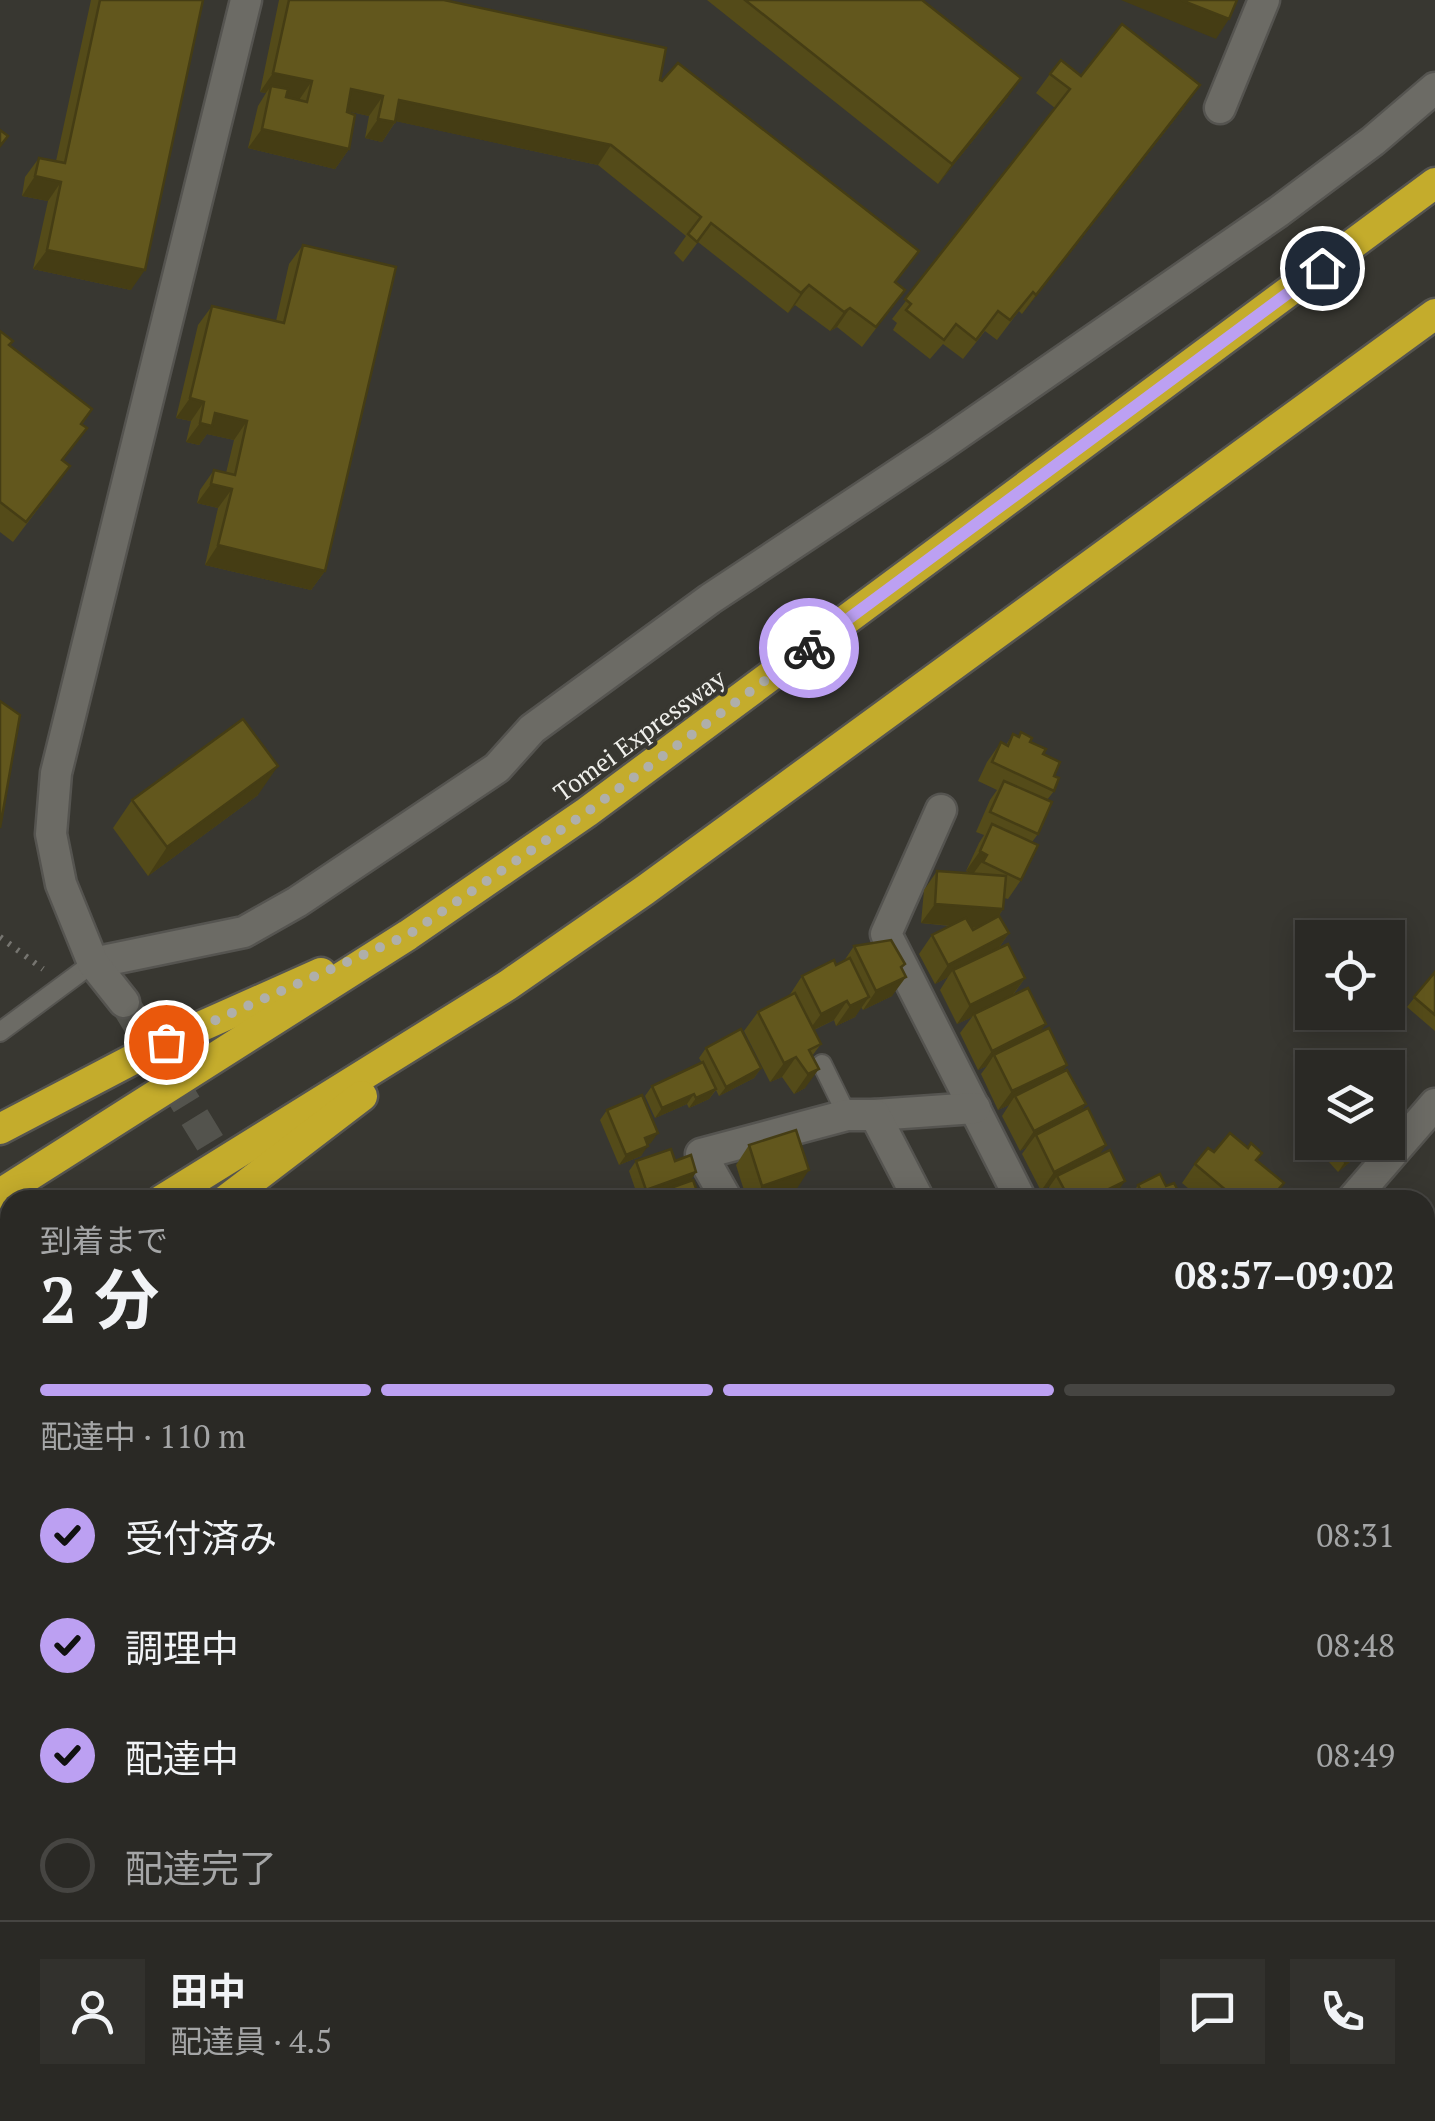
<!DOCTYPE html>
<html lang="ja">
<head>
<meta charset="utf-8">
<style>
  :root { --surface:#2a2925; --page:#32312d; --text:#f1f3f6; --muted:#a5a6a7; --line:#464542; --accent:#bca0f2 }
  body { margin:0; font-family:"PT Serif","Noto Sans JP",serif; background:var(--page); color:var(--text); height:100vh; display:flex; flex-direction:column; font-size:38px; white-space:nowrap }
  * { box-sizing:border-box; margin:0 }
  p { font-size:32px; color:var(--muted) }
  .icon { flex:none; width:55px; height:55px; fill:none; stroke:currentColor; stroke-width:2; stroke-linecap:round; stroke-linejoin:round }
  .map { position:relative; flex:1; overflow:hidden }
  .sheet { position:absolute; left:0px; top:1190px; width:1435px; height:932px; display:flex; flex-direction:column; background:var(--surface); border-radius:30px 30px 0 0; box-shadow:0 5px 25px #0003,0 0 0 2px var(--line) }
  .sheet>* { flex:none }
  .controls { position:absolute; left:1295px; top:920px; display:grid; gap:20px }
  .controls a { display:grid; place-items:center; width:110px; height:110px; border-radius:0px; background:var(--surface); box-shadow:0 5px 25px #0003,0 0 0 2px var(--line); font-size:50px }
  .pin { position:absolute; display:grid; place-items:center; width:85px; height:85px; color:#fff; margin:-42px; border:5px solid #fff; border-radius:50%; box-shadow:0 2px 10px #0007 }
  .courier { position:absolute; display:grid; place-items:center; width:100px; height:100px; margin:-50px; border:8px solid #bca0f2; border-radius:50%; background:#fff; color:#222; box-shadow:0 2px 12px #0007 }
  .headline em { font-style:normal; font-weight:700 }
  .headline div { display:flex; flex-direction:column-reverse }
  .headline { display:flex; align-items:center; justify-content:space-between; height:170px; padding:0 40px }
  h1 { font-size:65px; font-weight:700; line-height:75px }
  .bar { display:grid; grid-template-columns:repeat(4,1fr); gap:15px 10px; align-content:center; height:120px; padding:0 40px }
  .bar i { height:12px; border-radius:8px; background:var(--line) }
  .bar .on { background:var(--accent) }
  .bar p { grid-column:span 4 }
  .line { display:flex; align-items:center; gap:25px; padding:0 40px; border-top:2px solid var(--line) }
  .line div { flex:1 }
  .round { display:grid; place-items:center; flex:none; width:105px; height:105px; border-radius:0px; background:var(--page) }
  ol { padding:0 40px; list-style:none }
  li { display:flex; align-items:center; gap:30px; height:110px }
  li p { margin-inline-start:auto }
  li .icon { padding:10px; border-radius:50%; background:var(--accent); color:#111; stroke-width:4 }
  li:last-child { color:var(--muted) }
  li i { width:55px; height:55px; border:5px solid var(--line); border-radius:50% }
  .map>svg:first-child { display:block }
  .green { fill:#6a5b07 }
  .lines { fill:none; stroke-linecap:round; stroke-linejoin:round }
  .street-tunnel { stroke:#53534d; stroke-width:30; stroke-dasharray:30 15; stroke-linecap:butt }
  .lane-casing { stroke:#555450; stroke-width:22 }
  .street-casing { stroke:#555450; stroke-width:35 }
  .secondary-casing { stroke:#555450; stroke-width:35 }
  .highway-casing { stroke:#555450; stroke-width:35 }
  .path { stroke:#767570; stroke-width:6; stroke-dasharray:2.5 8; stroke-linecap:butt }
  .lane { stroke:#6c6b65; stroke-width:18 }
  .street { stroke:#6c6b65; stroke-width:30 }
  .secondary { stroke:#6c6b65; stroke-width:30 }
  .highway { stroke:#c4ac2c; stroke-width:30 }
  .wall { fill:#544b19 }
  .shaded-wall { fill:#453d14 }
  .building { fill:#62571d; stroke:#453d14; stroke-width:2.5 }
  .done { stroke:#afafaa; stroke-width:10; stroke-dasharray:0 18 }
  .route { stroke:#bca0f2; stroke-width:12 }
  .labels { text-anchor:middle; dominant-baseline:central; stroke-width:8; stroke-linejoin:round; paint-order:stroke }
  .street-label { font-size:25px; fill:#efefeb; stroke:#383731 }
</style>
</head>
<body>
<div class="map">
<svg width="1435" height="2121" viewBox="0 0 1435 2121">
  <rect width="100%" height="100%" fill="#383731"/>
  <!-- green -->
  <polygon class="green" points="299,2112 496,2112 499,2121 278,2121"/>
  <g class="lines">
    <!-- street-tunnel -->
    <polyline class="street-tunnel" points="124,1002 236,1185"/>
    <!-- lane casing -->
    <g class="lane-casing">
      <g id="lane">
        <polyline points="0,1032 93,963"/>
        <polyline points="822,1064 847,1115"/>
        <polyline points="1425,1625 1435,1615"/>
      </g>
    </g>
    <!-- street casing -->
    <g class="street-casing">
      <g id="street">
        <polyline points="1220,108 1264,0"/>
        <polyline points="941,810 886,934 1021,1200"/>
        <polyline points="93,963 244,932 297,902 497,768 532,729 710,599 939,447 1278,212 1373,141 1435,88"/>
        <polyline points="124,1002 93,963 61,884 51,834 56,773 246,0"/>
        <polyline points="875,1115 975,1108"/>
        <polyline points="727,1200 701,1154 847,1115 875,1115 919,1200"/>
        <polyline points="1352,1200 1435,1104"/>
        <polyline points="1425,1774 1435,1779"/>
        <polyline points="0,1915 10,1913"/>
        <polyline points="37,2121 44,2112"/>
      </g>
    </g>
    <!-- secondary casing -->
    <g class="secondary-casing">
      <g id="secondary">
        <polyline points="1425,1402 1435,1401"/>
        <polyline points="1425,1424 1435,1432"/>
        <polyline points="0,1678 10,1674"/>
      </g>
    </g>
    <!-- highway casing -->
    <g class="highway-casing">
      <g id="highway">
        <polyline points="0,1129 166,1042 321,973"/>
        <polyline points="0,1194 408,935 587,812 1435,183"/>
        <polyline points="162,1200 508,985 645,890 1435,314"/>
        <polyline points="226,1200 362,1096"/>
        <polyline points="0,1301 10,1295"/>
        <polyline points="0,1372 10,1365"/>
      </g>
    </g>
    <!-- path -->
    <polyline class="path" points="0,937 43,969"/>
    <!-- lane -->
    <use href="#lane" class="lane"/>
    <!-- street -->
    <use href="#street" class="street"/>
    <!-- secondary -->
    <use href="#secondary" class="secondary"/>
    <!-- highway -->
    <use href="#highway" class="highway"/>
  </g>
  <!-- wall -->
  <g class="wall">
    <polygon points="91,0 203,0 131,290 33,269 48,201 22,196 25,177 39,158 56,161"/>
    <polygon points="279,0 444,0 660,80 905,290 862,347 837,327 830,331 795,305 788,313 698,242 683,262 674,253 686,236 598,165 396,121 382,142 365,138 369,116 347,111 349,149 335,169 248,148 258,106 266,93 260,92"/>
    <polygon points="707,0 922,0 1008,97 938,184"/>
    <polygon points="1050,74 1081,76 1186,105 1022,314 1019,311 997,340 985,331 963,359 943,344 930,359 893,330 897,323 892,319 1055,108 1036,93"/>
    <polygon points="303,245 325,571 311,590 205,565 218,508 197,503 200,490 214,470 226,473 234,440 207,434 199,445 186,442 191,421 176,418 198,325 212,306 276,321 289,264"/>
    <polygon points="0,331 10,345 92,409 82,425 63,461 56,485 13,542 0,532"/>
    <polygon points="1013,734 1030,742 1043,754 1054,776 1054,791 1047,800 1038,834 1032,842 1021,880 1008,899 1004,898 1003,909 998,917 1009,933 998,949 1025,978 1013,995 1040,1033 1067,1065 1062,1072 1086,1104 1080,1112 1100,1155 1112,1199 1123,1200 1046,1200 1044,1195 1050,1186 1041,1191 1022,1154 1027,1147 1020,1151 1002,1116 1009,1105 998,1110 981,1074 987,1066 978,1070 960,1033 972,1017 957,1024 940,990 948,977 935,984 919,954 932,935 950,926 921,923 924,890 937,871 973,874 966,871 979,843 984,835 976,832 990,800 997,790 978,781 987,762 1001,742 1006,745"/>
    <polygon points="258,795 148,876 113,828 132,800"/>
    <polygon points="854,946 902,969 892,996 863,1010 861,1007 855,1017 836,1026 834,1020 814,1030 821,1044 812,1056 805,1088 794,1094 782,1077 770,1082 744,1031 758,1012 789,996 802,976 836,965 844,961"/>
    <polygon points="1435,972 1435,1031 1407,1007"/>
    <polygon points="706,1048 761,1068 754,1078 719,1096 716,1090 709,1099 689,1108 687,1104 655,1118 645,1096 652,1086 702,1063 699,1058"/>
    <polygon points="607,1110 651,1143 647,1144 641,1156 619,1165 600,1120"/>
    <polygon points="1325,1142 1360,1142 1357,1156 1338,1172 1319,1151"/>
    <polygon points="749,1145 796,1190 764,1200 747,1200 736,1165"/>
    <polygon points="1214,1152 1257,1160 1271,1200 1202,1200 1182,1183 1195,1164"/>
    <polygon points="636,1161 675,1161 696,1172 690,1181 698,1194 656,1200 662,1192 639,1200 629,1171"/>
    <polygon points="1138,1185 1166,1186 1183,1200 1128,1200"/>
    <polygon points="1435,1630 1435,1681 1425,1669 1425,1645"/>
    <polygon points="1435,1966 1435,2012 1425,1995 1425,1980"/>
    <polygon points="1435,2026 1435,2121 1180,2121 1182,2112 1425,2112 1433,2089 1425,2076 1425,2041"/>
    <polygon points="135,2112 198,2112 179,2121 139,2121"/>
    <polygon points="198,2112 227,2112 209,2121 201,2121"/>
    <polygon points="553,2112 759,2112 753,2121 547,2121"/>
    <polygon points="815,2112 848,2112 846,2121 794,2121 800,2113 813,2115"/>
    <polygon points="860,2112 1161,2112 1160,2121 859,2121"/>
  </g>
  <!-- shaded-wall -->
  <g class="shaded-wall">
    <polygon points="1121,0 1181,0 1229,19 1216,39"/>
    <polygon points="273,73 312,81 299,100 269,94 271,86 266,93 260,92"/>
    <polygon points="1021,78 1008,97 938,184 952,164"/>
    <polygon points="1200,85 1186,105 1022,314 1036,295"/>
    <polygon points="351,89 383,96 369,116 338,109"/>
    <polygon points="399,100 611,145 598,165 386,119"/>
    <polygon points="378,119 395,122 382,142 365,138"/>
    <polygon points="262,129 349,149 335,169 248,148"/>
    <polygon points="35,176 61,182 48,201 22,196"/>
    <polygon points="47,250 145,270 131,290 33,269"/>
    <polygon points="809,285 795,305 788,313 801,293"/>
    <polygon points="850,308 837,327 830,331 844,312"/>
    <polygon points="190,398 204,402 191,421 176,418"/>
    <polygon points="215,413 247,421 234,440 207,434 199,445 186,442 200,423"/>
    <polygon points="211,484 232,489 218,508 197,503"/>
    <polygon points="218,545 325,571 311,590 205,565"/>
    <polygon points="278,766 258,795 148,876 167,847"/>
    <polygon points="980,851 987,855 973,874 966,871"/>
    <polygon points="935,904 1003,909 990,929 921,923"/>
    <polygon points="1009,933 995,953 953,970 948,977 935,984 948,965"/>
    <polygon points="905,964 890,984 906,977 892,996 863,1010 876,991"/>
    <polygon points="1025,978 1011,997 974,1014 972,1017 957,1024 970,1005"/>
    <polygon points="869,997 855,1017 836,1026 850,1006"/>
    <polygon points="847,1001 834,1020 807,1033 821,1014"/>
    <polygon points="1046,1024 1032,1043 994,1055 987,1066 978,1070 992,1051"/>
    <polygon points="796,1057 782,1077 770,1082 784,1063"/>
    <polygon points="1067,1065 1054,1084 1015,1096 1009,1105 998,1110 1012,1091"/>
    <polygon points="761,1068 754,1078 719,1096 726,1087"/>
    <polygon points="819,1069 805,1088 794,1094 808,1074"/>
    <polygon points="716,1089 709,1099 689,1108 696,1098"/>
    <polygon points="694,1094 687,1104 655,1118 662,1108"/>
    <polygon points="1086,1104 1072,1124 1036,1135 1027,1147 1020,1151 1034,1131"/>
    <polygon points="658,1133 651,1143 638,1148 645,1138"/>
    <polygon points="1106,1145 1093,1165 1057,1176 1050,1186 1041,1191 1054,1172"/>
    <polygon points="648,1146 641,1156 619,1165 626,1155"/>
    <polygon points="1364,1146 1357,1156 1338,1172 1345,1162"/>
    <polygon points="809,1170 796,1190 764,1200 752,1200 762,1186"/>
    <polygon points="696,1172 690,1182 639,1200 646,1190"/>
    <polygon points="1125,1181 1112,1200 1086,1200"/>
    <polygon points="1430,1923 1435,1925 1435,1932 1425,1946 1425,1930"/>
    <polygon points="10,2058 10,2075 0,2077 0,2061"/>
    <polygon points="169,2112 198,2112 179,2121 156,2121 159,2117"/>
    <polygon points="210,2112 227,2112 209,2121 205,2121"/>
    <polygon points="742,2112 759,2112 753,2121 737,2121"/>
  </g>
  <!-- building -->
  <g class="building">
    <polygon points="100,0 203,0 145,270 47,250 61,182 35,176 39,158 65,163"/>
    <polygon points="289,0 444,0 666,48 660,80 662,81 678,63 919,251 895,282 905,290 876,327 850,308 844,312 809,285 801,293 711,223 697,242 688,234 701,217 611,145 399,100 395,122 378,119 383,96 351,89 347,112 355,115 349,149 262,129 271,86 288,89 286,97 307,102 312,81 273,73"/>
    <polygon points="745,0 922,0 1021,78 952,164"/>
    <polygon points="1181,0 1237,0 1229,19"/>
    <polygon points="1122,24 1200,85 1036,295 1033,292 1010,320 998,311 976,340 956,324 944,340 906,310 911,304 905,299 1070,89 1050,74 1061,60 1081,76"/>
    <polygon points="0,130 8,136 0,146"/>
    <polygon points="303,245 396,267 325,571 218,545 232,489 211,484 214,470 235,475 247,421 215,413 212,426 200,423 204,402 190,398 212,306 284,323"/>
    <polygon points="0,331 13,341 9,345 92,409 81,424 87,428 62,460 70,466 26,522 0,502"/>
    <polygon points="0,701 20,715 0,828"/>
    <polygon points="243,719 278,766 167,847 132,800"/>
    <polygon points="1021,732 1032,738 1030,742 1046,749 1043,754 1060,762 1054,776 1059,778 1054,791 992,762 1001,742 1008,746 1013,734 1019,737"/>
    <polygon points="1004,781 1052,802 1038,834 990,812"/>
    <polygon points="992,824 1038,845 1021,880 983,862 987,855 980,851"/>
    <polygon points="937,871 1006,876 1003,909 935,904"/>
    <polygon points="999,916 1009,933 948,965 932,935 966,918 973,930"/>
    <polygon points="891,940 905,964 901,967 906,977 876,991 854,946"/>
    <polygon points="1008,944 1025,978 970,1005 953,970"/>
    <polygon points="850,958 869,997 850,1006 847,1001 821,1014 802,976 834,960 836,965"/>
    <polygon points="1435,972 1435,1015 1414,997"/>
    <polygon points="1028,988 1046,1024 992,1051 974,1014"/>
    <polygon points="795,993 821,1044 809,1050 819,1069 808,1074 796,1057 784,1063 758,1012"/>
    <polygon points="1049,1028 1067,1065 1012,1091 994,1055"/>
    <polygon points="741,1029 761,1068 726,1087 706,1048"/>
    <polygon points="703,1062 716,1089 696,1098 694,1094 662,1108 652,1086"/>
    <polygon points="1067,1070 1086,1104 1034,1131 1015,1096"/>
    <polygon points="642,1095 658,1133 645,1138 648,1146 626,1155 607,1110"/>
    <polygon points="1088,1108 1106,1145 1054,1172 1036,1135"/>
    <polygon points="796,1130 809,1170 762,1186 749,1145"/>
    <polygon points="1230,1133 1248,1148 1251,1143 1262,1153 1256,1160 1284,1183 1269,1200 1232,1200 1234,1197 1195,1164 1208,1148 1214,1152"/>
    <polygon points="1328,1142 1360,1142 1364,1146 1345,1162"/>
    <polygon points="671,1149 675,1161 691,1155 696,1172 646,1190 636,1161"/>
    <polygon points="1110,1150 1125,1181 1086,1200 1070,1200 1057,1176"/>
    <polygon points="1160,1174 1166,1186 1174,1183 1183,1200 1146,1200 1138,1185"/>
    <polygon points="693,1180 698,1194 709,1190 712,1200 656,1200 664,1197 662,1191"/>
    <polygon points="1425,1692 1435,1704 1435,1707 1425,1715"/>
    <polygon points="1428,1823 1435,1825 1435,1925 1430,1923 1425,1935 1425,1849 1427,1843 1425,1842 1425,1831"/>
    <polygon points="10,2002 10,2058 0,2061 0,2004"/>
    <polygon points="1425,2088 1435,2090 1435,2121 1200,2121 1201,2112 1425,2112"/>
    <polygon points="567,2112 744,2112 745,2121 568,2121"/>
    <polygon points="823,2112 848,2112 846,2121 799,2121 800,2113 822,2117"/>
    <polygon points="883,2112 1161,2112 1160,2121 917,2121 882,2118"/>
  </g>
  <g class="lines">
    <!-- done -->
    <polyline class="done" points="166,1042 408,935 587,812 809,648"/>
    <!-- route -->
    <polyline class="route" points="809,648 1322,268"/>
  </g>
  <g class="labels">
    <!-- street labels -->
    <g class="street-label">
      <text transform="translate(639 735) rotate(-36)">Tomei Expressway</text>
    </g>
  </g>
</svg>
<div class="controls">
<a><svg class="icon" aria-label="locate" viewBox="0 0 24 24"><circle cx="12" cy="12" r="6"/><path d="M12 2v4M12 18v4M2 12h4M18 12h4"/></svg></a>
<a><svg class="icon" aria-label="layers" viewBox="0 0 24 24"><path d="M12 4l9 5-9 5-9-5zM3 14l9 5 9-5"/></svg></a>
</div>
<div class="pin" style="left:166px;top:1042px;background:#ea580c"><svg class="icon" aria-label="bag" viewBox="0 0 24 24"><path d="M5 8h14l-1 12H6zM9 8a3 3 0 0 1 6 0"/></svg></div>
<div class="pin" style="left:1322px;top:268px;background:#1f2937"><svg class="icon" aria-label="home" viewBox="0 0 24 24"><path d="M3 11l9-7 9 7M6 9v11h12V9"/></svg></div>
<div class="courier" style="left:809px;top:648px"><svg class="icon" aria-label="bike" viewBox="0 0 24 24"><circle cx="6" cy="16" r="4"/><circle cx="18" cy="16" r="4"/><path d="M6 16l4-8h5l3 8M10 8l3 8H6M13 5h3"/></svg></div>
<section class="sheet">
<div class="headline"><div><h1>2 分</h1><p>到着まで</p></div><em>08:57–09:02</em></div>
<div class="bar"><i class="on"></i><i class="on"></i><i class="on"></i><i></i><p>配達中 · 110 m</p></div>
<ol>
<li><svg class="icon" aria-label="check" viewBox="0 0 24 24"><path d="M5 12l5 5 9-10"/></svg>受付済み<p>08:31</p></li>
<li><svg class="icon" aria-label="check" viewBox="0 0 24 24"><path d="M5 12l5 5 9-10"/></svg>調理中<p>08:48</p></li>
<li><svg class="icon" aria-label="check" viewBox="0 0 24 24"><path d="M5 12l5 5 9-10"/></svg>配達中<p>08:49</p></li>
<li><i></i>配達完了</li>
</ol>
<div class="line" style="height:180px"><a class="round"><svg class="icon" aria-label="person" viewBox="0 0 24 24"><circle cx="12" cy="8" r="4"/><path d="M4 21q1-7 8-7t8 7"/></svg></a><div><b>田中</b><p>配達員 · 4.5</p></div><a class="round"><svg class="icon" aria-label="chat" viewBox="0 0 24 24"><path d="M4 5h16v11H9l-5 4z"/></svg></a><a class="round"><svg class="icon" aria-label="phone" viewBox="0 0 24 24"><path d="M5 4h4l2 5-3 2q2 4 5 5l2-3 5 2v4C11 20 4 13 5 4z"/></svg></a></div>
</section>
</div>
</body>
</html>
